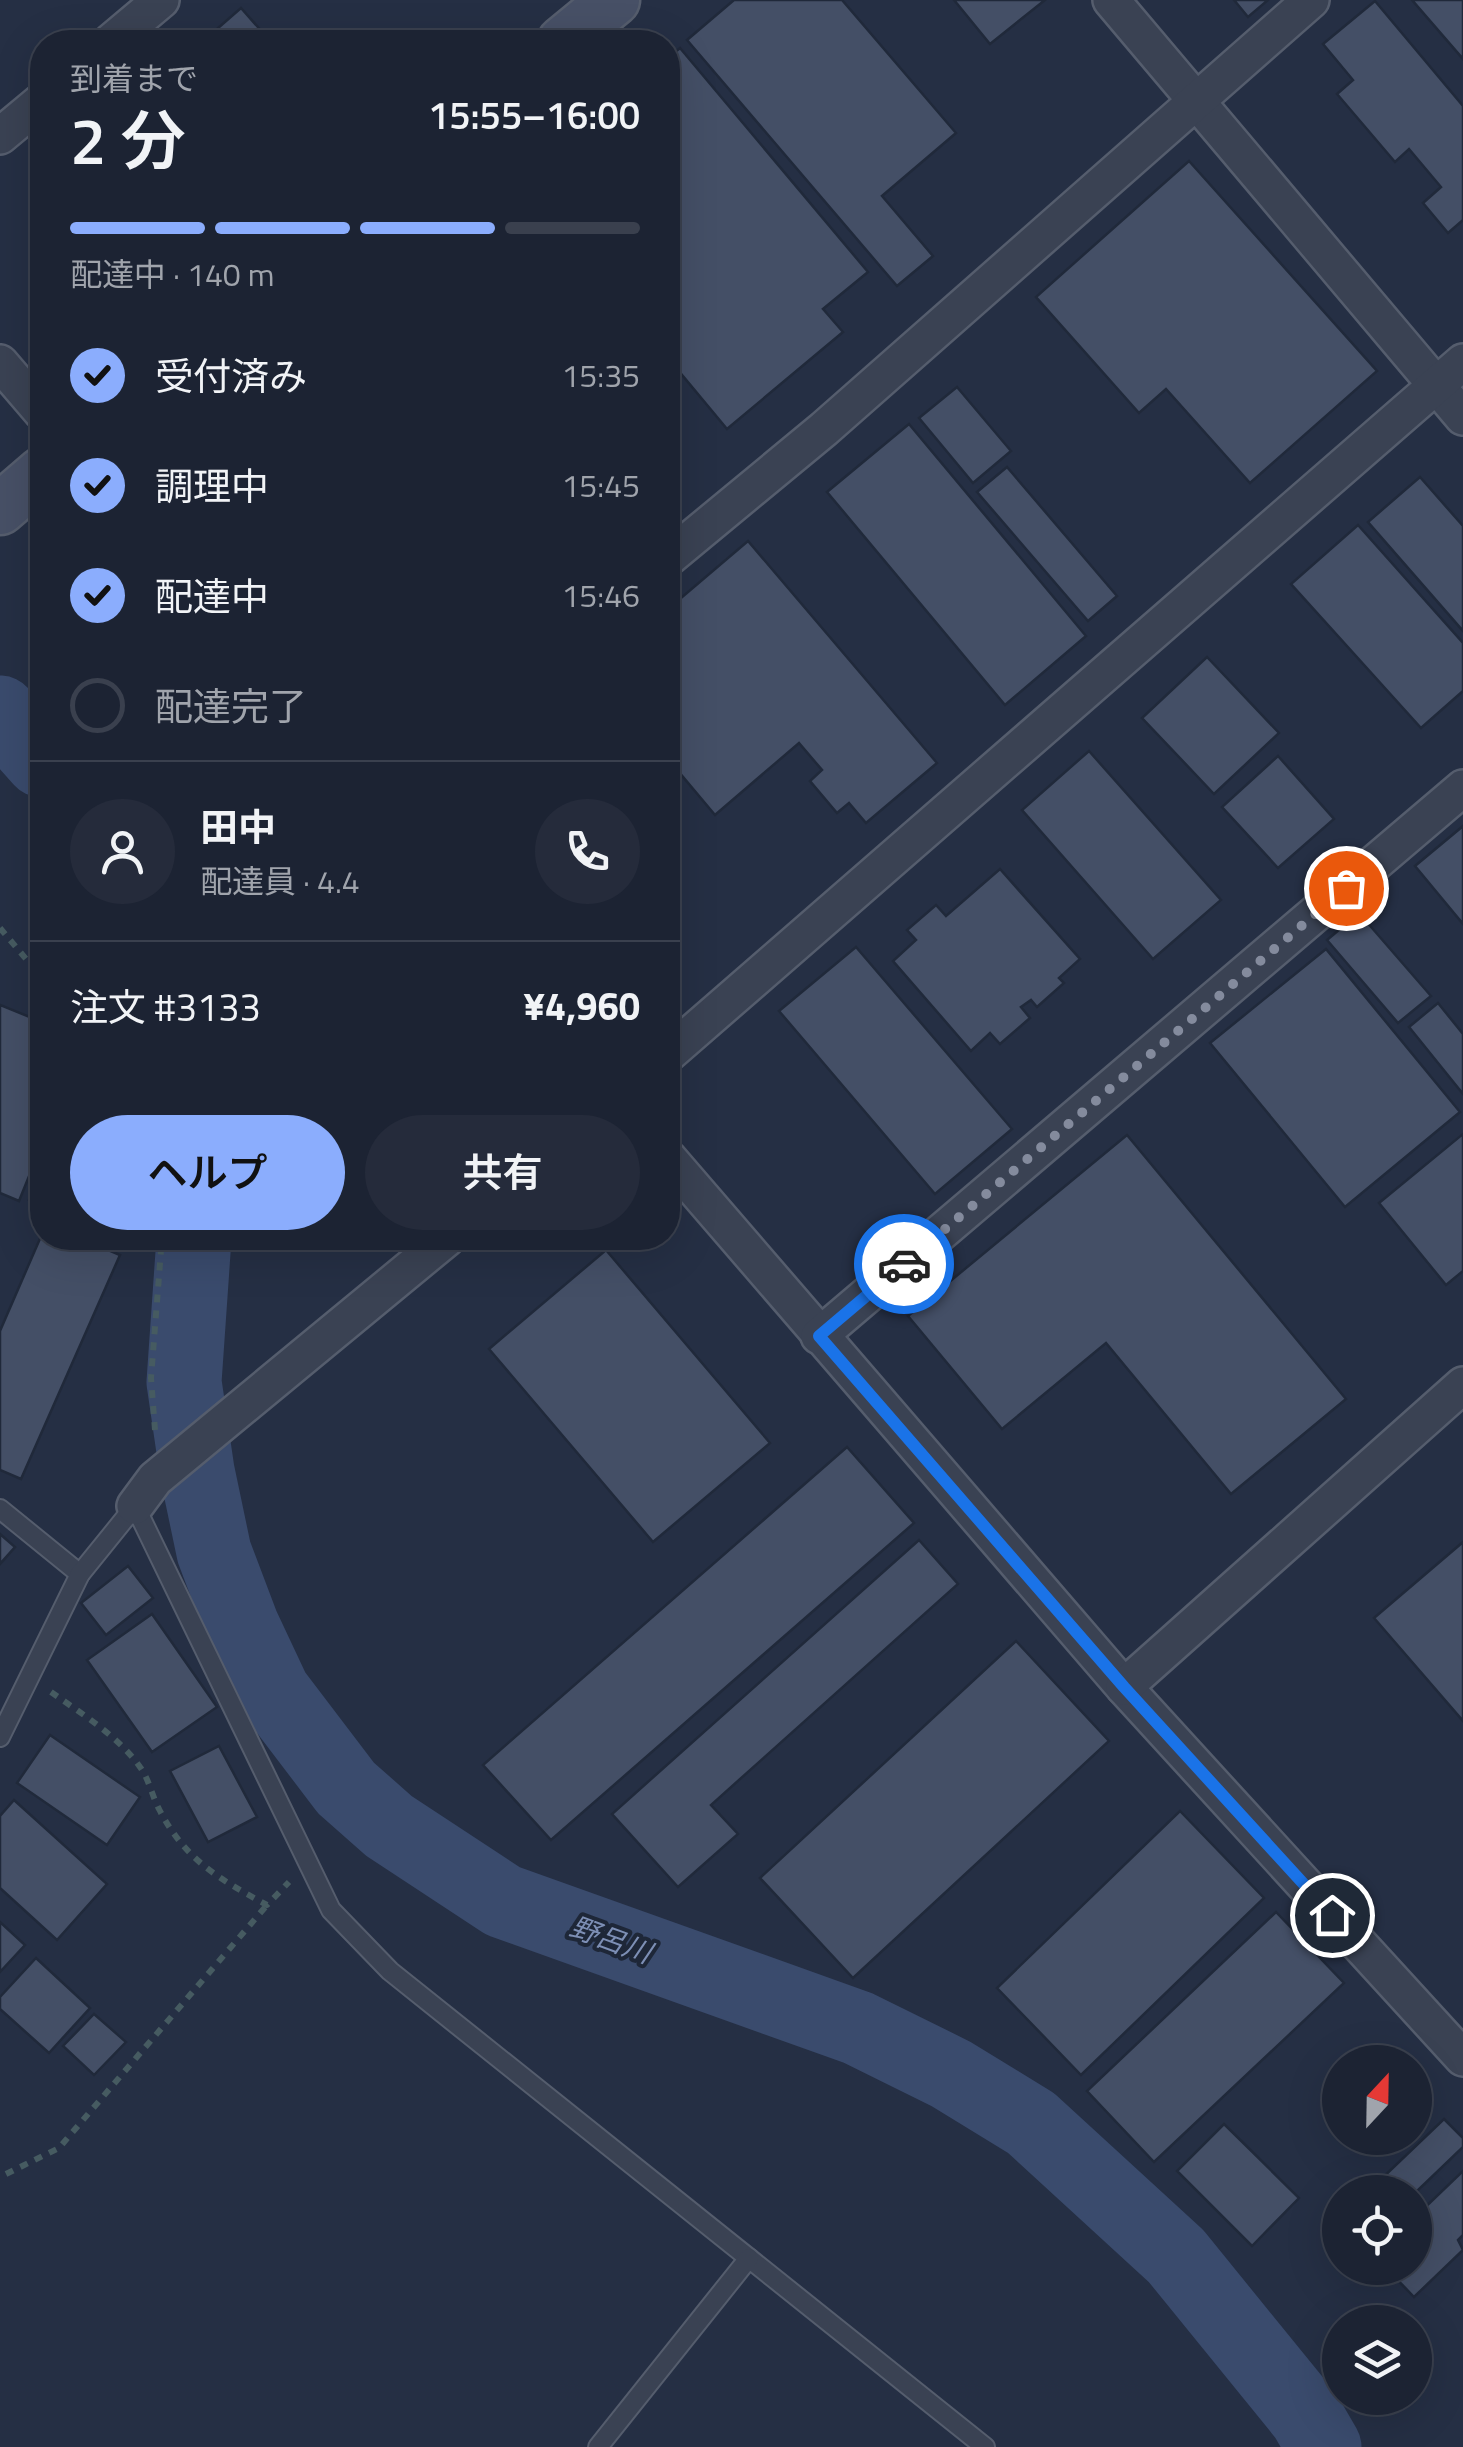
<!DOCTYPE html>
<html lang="ja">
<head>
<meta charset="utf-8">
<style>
  :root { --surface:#1c2333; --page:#252b3b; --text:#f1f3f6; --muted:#a0a4ac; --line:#3a404e; --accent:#8badfd }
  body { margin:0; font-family:"Titillium Web","Noto Sans JP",sans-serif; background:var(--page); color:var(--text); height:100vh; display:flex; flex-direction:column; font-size:38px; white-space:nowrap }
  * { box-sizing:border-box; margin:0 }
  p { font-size:32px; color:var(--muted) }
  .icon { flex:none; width:55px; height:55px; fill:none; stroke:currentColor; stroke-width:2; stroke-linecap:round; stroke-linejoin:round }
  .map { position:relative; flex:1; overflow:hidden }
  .panel { position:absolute; left:30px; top:30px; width:650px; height:1220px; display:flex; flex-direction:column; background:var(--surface); border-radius:40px; box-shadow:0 10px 40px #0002,0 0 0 2px var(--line) }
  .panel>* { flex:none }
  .needle { width:65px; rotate:22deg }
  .tools { position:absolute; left:1322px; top:2045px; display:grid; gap:20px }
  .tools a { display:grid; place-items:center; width:110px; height:110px; border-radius:50%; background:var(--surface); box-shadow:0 10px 40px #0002,0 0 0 2px var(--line); font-size:50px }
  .pin { position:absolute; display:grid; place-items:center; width:85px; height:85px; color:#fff; margin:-42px; border:5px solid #fff; border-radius:50%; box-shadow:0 2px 10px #0007 }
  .courier { position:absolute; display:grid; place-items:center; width:100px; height:100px; margin:-50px; border:8px solid #1a73e8; border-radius:50%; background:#fff; color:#222; box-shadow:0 2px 12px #0007 }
  .head em { font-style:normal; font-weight:600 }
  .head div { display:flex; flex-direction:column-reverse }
  .head { display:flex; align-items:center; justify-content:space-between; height:170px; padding:0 40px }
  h1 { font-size:65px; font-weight:600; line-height:75px }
  .bar { display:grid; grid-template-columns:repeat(4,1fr); gap:15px 10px; align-content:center; height:120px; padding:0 40px }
  .bar i { height:12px; border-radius:8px; background:var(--line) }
  .bar .on { background:var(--accent) }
  .bar p { grid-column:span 4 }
  .line { display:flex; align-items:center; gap:25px; padding:0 40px; border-top:2px solid var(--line) }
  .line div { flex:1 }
  .round { display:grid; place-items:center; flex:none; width:105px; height:105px; border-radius:52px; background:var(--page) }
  ol { padding:0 40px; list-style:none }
  li { display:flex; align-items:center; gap:30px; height:110px }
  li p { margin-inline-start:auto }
  li .icon { padding:10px; border-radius:50%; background:var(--accent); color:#111; stroke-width:4 }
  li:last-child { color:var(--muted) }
  li i { width:55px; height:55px; border:5px solid var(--line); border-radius:50% }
  .primary-button { display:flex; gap:20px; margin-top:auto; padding:20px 40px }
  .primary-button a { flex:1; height:115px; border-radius:60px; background:var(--accent); color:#111; font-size:40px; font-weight:600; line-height:115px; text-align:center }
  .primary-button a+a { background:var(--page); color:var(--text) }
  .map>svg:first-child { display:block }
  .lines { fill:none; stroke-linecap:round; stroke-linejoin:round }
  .river { stroke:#3a4b6d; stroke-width:75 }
  .building { fill:#444f66; stroke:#20293a; stroke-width:2.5 }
  .lane-casing { stroke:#555d6d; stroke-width:22 }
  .street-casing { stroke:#555d6d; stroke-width:40 }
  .secondary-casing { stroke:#555d6d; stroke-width:55 }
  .path { stroke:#465b61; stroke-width:6; stroke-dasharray:8 8; stroke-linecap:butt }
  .lane { stroke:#3a4253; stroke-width:18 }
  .street { stroke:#3a4253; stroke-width:35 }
  .secondary { stroke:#475066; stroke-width:50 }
  .done { stroke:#848b9d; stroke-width:10; stroke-dasharray:0 18 }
  .route { stroke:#1a73e8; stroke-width:12 }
  .labels { text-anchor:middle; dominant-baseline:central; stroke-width:8; stroke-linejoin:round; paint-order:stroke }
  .water-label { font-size:28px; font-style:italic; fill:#7d8fb5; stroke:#1e2738 }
</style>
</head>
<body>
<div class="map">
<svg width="1463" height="2447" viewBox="0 0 1463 2447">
  <rect width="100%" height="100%" fill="#252f44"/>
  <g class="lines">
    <!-- river -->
    <g class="river">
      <polyline points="0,713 42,760"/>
      <polyline points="194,1238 184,1382 197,1471 214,1552 242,1626 273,1692 346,1788 389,1826 503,1901 858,2028 951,2074 1031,2123 1176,2256 1306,2416 1324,2447"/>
    </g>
  </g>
  <!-- building -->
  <g class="building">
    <polygon points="734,0 842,0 956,133 882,196 933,256 897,286 687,40"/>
    <polygon points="954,0 1045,0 990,44"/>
    <polygon points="1234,0 1268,0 1248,17"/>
    <polygon points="1412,0 1463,0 1463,59"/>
    <polygon points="1375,1 1463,106 1463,220 1448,233 1423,203 1441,187 1409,149 1395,162 1337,94 1353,80 1323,44"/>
    <polygon points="241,8 271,42 202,42"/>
    <polygon points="680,48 868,272 823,309 843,332 727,429 668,358 668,58"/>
    <polygon points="1189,161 1377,371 1250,483 1166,389 1139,413 1036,297"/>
    <polygon points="957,387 1011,451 973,483 919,418"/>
    <polygon points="909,424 1086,636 1005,705 827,492"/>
    <polygon points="1007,467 1117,596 1088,621 977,492"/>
    <polygon points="1420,477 1463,526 1463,631 1368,522"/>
    <polygon points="668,495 681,511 668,522"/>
    <polygon points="1358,525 1463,643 1463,691 1421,728 1291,584"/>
    <polygon points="748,541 937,763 866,823 849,803 837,813 810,781 822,770 799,743 715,815 668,759 668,609"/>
    <polygon points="1207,657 1279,733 1214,794 1142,718"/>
    <polygon points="1089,751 1221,900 1153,959 1022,810"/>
    <polygon points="1278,756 1334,819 1278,868 1222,807"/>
    <polygon points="1463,826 1463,924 1415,866"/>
    <polygon points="1000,869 1080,959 1059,978 1064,983 1037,1007 1031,1000 1021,1007 1030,1018 1000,1044 990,1033 971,1051 893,961 916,940 907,930 936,905 946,916"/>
    <polygon points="1359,913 1431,996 1398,1023 1327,940"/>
    <polygon points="856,947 1012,1129 935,1194 779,1011"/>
    <polygon points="1326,949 1460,1112 1345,1207 1210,1043"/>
    <polygon points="1438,1003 1463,1034 1463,1094 1409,1027"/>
    <polygon points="0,1005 42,1022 42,1144 19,1201 0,1193"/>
    <polygon points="1463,1134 1463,1271 1446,1285 1379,1203"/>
    <polygon points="1127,1135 1346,1399 1231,1494 1106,1343 1002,1429 908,1316"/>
    <polygon points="42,1168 42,1206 29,1200"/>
    <polygon points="42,1234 42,1238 80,1238 120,1255 21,1479 0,1470 0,1331"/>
    <polygon points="606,1250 770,1443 653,1542 489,1349"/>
    <polygon points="847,1447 914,1523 551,1840 483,1765"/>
    <polygon points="0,1534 15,1547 0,1564"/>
    <polygon points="919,1540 958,1584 711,1805 738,1834 678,1887 612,1814"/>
    <polygon points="1463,1542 1463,1721 1374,1618"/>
    <polygon points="128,1566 153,1598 106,1635 81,1603"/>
    <polygon points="152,1614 217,1707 152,1752 87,1660"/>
    <polygon points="1016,1641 1109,1741 853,1978 760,1878"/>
    <polygon points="50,1735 140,1797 107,1845 17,1783"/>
    <polygon points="219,1746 257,1817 208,1842 170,1771"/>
    <polygon points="14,1800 107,1884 57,1940 0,1888 0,1816"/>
    <polygon points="1180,1811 1264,1898 1081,2075 997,1988"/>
    <polygon points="1276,1912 1344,1983 1154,2162 1087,2091"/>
    <polygon points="0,1922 25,1945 0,1972"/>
    <polygon points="36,1958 90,2008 49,2053 0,2009 0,1997"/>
    <polygon points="94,2014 126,2042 94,2075 63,2046"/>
    <polygon points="1444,2119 1463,2138 1463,2147 1415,2193 1386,2192 1377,2183"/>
    <polygon points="1224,2124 1299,2198 1252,2246 1177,2171"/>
    <polygon points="1463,2171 1463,2235 1458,2240 1463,2250 1414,2297 1390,2272 1395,2268 1415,2268 1415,2217"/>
  </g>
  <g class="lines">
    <!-- lane casing -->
    <g class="lane-casing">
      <g id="lane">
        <polyline points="0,1509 80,1574"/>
        <polyline points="0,1737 80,1574 135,1506 331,1910 390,1971 985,2447"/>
        <polyline points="598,2447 749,2258"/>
      </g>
    </g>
    <!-- street casing -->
    <g class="street-casing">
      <g id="street">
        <polyline points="1111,0 1463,417"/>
        <polyline points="111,42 161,0"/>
        <polyline points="0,136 42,101"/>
        <polyline points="0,363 42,412"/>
        <polyline points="668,558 824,429 1311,0"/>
        <polyline points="668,1054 1463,362"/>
        <polyline points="668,1158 1124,1687 1463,2058"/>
        <polyline points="819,1336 1463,788"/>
        <polyline points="135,1506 155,1479 447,1238"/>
        <polyline points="1124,1687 1463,1385"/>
      </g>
    </g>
    <!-- secondary casing -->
    <g class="secondary-casing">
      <g id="secondary">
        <polyline points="563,42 614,0"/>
        <polyline points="0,509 42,473"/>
      </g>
    </g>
    <!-- path -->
    <g class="path">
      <polyline points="0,928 42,978"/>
      <polyline points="155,1430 151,1378 162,1238"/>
      <path d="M 51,1692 C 82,1714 118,1736 140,1767 C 149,1779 152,1796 159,1809 C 185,1860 219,1879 267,1905 L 289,1882"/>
      <polyline points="6,2174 59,2148 267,1905"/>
    </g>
    <!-- lane -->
    <use href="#lane" class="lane"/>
    <!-- street -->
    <use href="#street" class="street"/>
    <!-- secondary -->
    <use href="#secondary" class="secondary"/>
  </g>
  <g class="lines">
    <!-- done -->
    <polyline class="done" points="904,1264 1346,888"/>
    <!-- route -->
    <polyline class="route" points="904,1264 819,1336 1124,1687 1332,1915"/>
  </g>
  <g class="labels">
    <!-- water labels -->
    <g class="water-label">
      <text transform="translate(611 1939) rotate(20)">野呂川</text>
    </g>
  </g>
</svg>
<div class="tools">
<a><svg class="needle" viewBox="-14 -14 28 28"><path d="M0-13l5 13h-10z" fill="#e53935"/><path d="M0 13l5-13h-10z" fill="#a0a4ac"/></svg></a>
<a><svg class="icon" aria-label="locate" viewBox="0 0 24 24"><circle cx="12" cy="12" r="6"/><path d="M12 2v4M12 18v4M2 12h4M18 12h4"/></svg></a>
<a><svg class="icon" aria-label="layers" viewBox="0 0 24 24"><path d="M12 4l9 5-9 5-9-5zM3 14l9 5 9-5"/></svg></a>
</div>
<div class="pin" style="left:1346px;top:888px;background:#ea580c"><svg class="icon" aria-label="bag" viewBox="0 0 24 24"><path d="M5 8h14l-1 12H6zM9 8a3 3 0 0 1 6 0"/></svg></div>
<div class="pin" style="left:1332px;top:1915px;background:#1f2937"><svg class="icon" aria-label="home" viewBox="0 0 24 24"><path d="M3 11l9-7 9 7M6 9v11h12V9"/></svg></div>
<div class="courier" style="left:904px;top:1264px"><svg class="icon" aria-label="car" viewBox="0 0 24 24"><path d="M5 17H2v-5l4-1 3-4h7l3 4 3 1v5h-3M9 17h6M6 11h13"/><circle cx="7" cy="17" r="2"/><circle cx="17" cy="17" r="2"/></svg></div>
<section class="panel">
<div class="head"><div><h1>2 分</h1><p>到着まで</p></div><em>15:55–16:00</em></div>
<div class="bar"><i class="on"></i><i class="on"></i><i class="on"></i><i></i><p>配達中 · 140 m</p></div>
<ol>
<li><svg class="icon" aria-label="check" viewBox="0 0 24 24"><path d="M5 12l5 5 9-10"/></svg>受付済み<p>15:35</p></li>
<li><svg class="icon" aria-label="check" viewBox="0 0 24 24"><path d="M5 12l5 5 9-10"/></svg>調理中<p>15:45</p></li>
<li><svg class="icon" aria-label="check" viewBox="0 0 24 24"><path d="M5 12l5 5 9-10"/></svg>配達中<p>15:46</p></li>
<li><i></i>配達完了</li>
</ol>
<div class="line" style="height:180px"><a class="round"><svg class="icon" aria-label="person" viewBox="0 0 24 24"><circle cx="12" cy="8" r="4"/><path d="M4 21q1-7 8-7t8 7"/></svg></a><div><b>田中</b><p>配達員 · 4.4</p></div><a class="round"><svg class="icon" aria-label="phone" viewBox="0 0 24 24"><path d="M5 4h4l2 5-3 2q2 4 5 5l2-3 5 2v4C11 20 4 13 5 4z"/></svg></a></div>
<div class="line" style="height:130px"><div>注文 #3133</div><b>¥4,960</b></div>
<div class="primary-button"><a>ヘルプ</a><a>共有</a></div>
</section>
</div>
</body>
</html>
